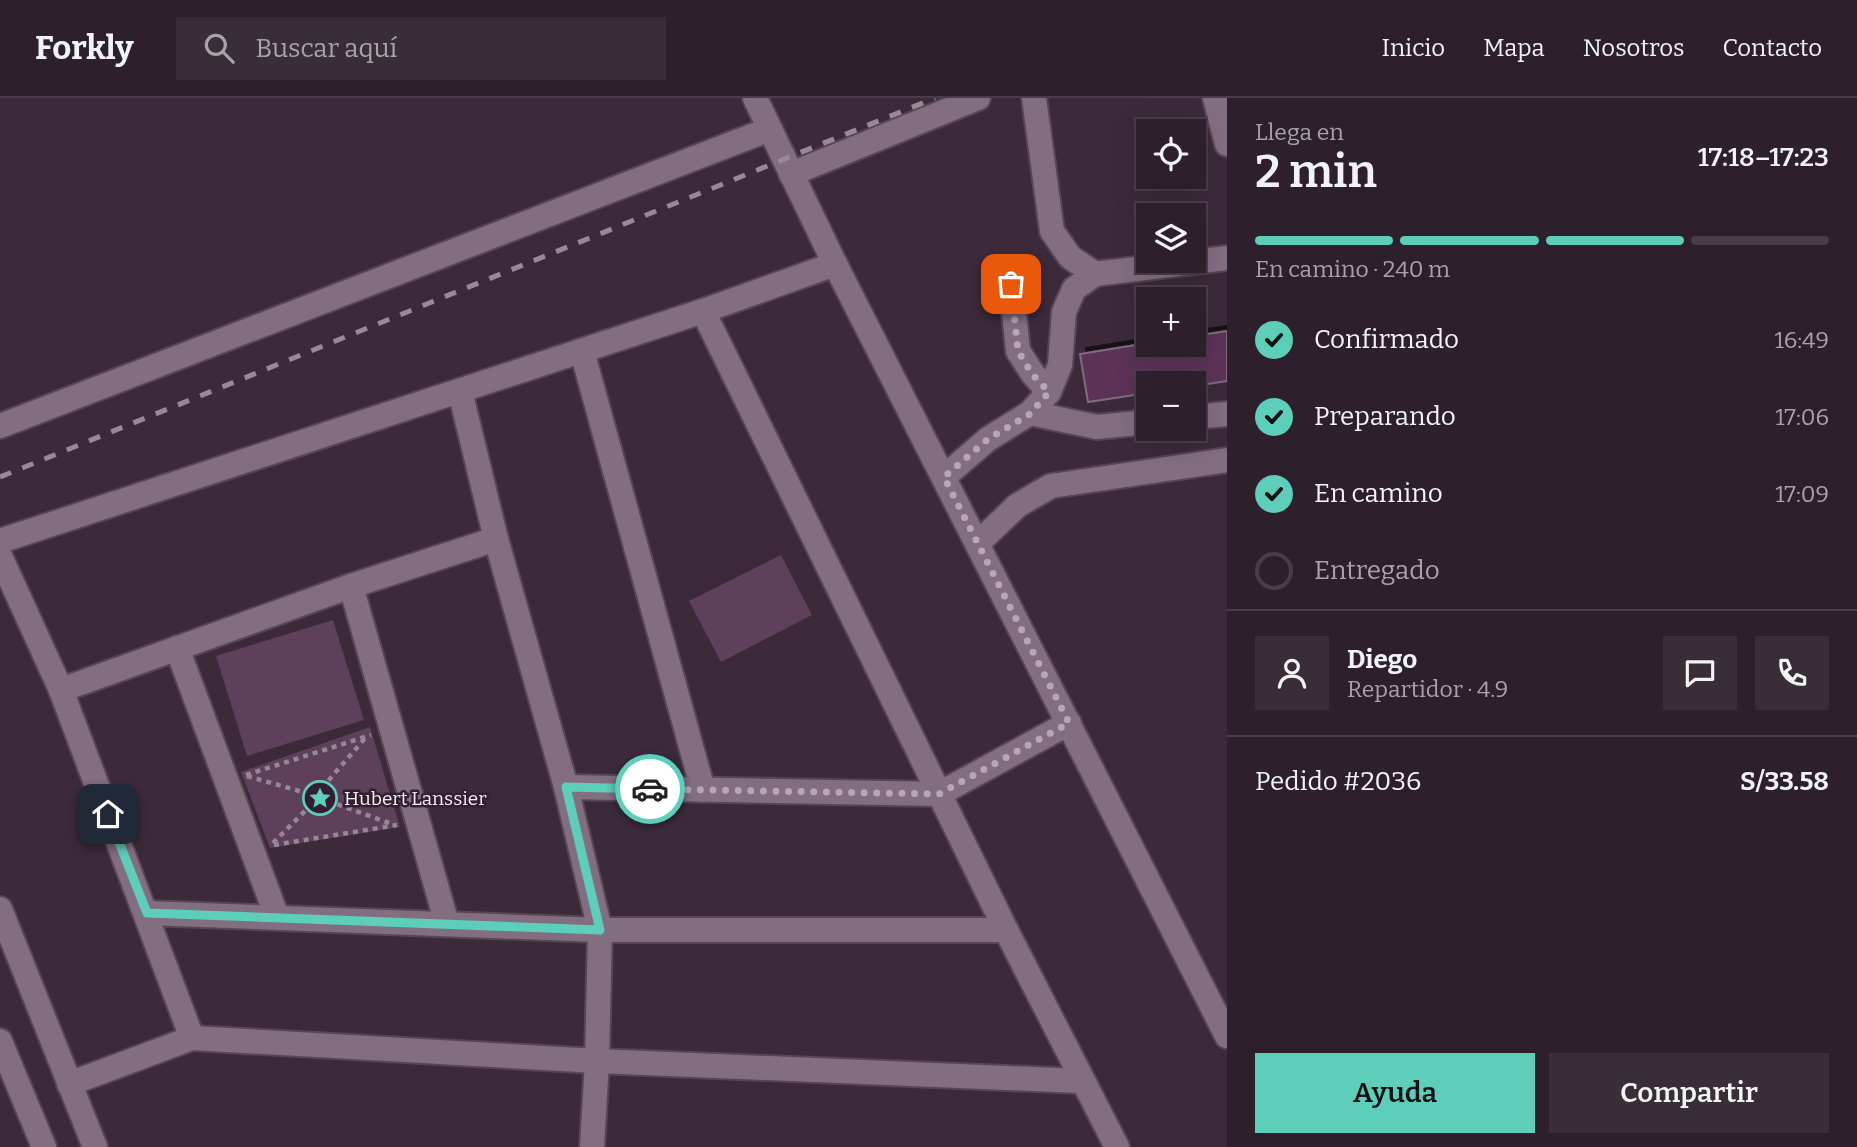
<!DOCTYPE html>
<html lang="es">
<head>
<meta charset="utf-8">
<style>
  :root { --surface:#2d202c; --page:#392d38; --text:#f1f3f6; --muted:#a7a3a9; --line:#483e48; --accent:#5cceba }
  body { margin:0; font-family:Bitter,serif; background:var(--page); color:var(--text); height:100vh; display:flex; flex-direction:column; font-size:26px; white-space:nowrap }
  * { box-sizing:border-box; margin:0 }
  p { font-size:23px; color:var(--muted) }
  .icon { flex:none; width:38px; height:38px; fill:none; stroke:currentColor; stroke-width:2; stroke-linecap:round; stroke-linejoin:round }
  .map { position:relative; flex:1; overflow:hidden }
  .sheet { display:flex; flex-direction:column; background:var(--surface); width:630px }
  .sheet>* { flex:none }
  .tools { position:absolute; left:1136px; top:21px; display:grid; gap:14px }
  .tools a { display:grid; place-items:center; width:70px; height:70px; border-radius:0px; background:var(--surface); box-shadow:0 7px 28px #0002,0 0 0 2px var(--line); font-size:35px }
  .pin { position:absolute; display:grid; place-items:center; width:60px; height:60px; color:#fff; margin:-30px; border-radius:14px; box-shadow:0 4px 10px #0006 }
  .courier { position:absolute; display:grid; place-items:center; width:70px; height:70px; margin:-35px; border:5px solid #5cceba; border-radius:50%; background:#fff; color:#222; box-shadow:0 2px 9px #0007 }
  .head em { font-style:normal; font-weight:600 }
  .head div { display:flex; flex-direction:column-reverse }
  .head { display:flex; align-items:center; justify-content:space-between; height:119px; padding:0 28px }
  h1 { font-size:46px; font-weight:600; line-height:52px }
  .bar { display:grid; grid-template-columns:repeat(4,1fr); gap:10px 7px; align-content:center; height:84px; padding:0 28px }
  .bar i { height:9px; border-radius:5px; background:var(--line) }
  .bar .active { background:var(--accent) }
  .bar p { grid-column:span 4 }
  .line { display:flex; align-items:center; gap:18px; padding:0 28px; border-top:2px solid var(--line) }
  .line div { flex:1 }
  .round { display:grid; place-items:center; flex:none; width:74px; height:74px; border-radius:0px; background:var(--page) }
  ol { padding:0 28px; list-style:none }
  li { display:flex; align-items:center; gap:21px; height:77px }
  li p { margin-inline-start:auto }
  li .icon { padding:7px; border-radius:50%; background:var(--accent); color:#111; stroke-width:4 }
  li:last-child { color:var(--muted) }
  li i { width:38px; height:38px; border:4px solid var(--line); border-radius:50% }
  .primary-button { display:flex; gap:14px; margin-top:auto; padding:14px 28px }
  .primary-button a { flex:1; height:80px; border-radius:0px; background:var(--accent); color:#111; font-size:28px; font-weight:600; line-height:80px; text-align:center }
  .primary-button a+a { background:var(--page); color:var(--text) }
  header { display:flex; align-items:center; gap:42px; box-sizing:border-box; height:98px; padding:0 35px; background:var(--surface); border-bottom:2px solid var(--line) }
  header strong { font-size:33px }
  nav { display:flex; gap:38px; margin-inline-start:auto; font-size:24px }
  .search { width:490px; height:63px; background:var(--page); display:flex; align-items:center; gap:18px; box-sizing:border-box; padding:0 24px; border-radius:0px; color:var(--muted); font-size:26px }
  main { display:flex; flex:1; min-height:0 }
  .map>svg:first-child { display:block }
  .green { fill:#5f405b }
  .building { fill:#5d3159; stroke:#816b7e; stroke-width:2; filter:url(#shadow) }
  .lines { fill:none; stroke-linecap:round; stroke-linejoin:round }
  .minor-casing { stroke:#564654; stroke-width:28 }
  .path { stroke:#968795; stroke-width:4.5; stroke-dasharray:5 5; stroke-linecap:butt }
  .minor { stroke:#836e81; stroke-width:24 }
  .rail { stroke:#988997; stroke-width:5; stroke-dasharray:12 12; stroke-linecap:butt }
  .done { stroke:#b6a7b4; stroke-width:7; stroke-dasharray:0 12.6 }
  .route { stroke:#5cceba; stroke-width:9 }
  .labels { text-anchor:middle; dominant-baseline:central; stroke-width:5; stroke-linejoin:round; paint-order:stroke }
  .poi-label { font-size:19px; fill:#f7ebf6; stroke:#322030; text-anchor:start }
</style>
</head>
<body>
<header>
<strong>Forkly</strong>
<div class="search"><svg class="icon" aria-label="search" viewBox="0 0 24 24"><circle cx="10" cy="10" r="6"/><path d="M15 15l6 6"/></svg>Buscar aquí</div>
<nav><a>Inicio</a><a>Mapa</a><a>Nosotros</a><a>Contacto</a></nav>
</header>
<main>
<div class="map">
<svg width="1227" height="1049" viewBox="0 0 1227 1049">
  <defs>
    <filter id="shadow"><feDropShadow dx="6" dy="-6" stdDeviation="0" flood-color="#0009"/></filter>
  </defs>
  <rect width="100%" height="100%" fill="#3c2a3a"/>
  <!-- green -->
  <g class="green">
    <polygon points="781,457 812,517 721,564 689,503"/>
    <polygon points="333,522 364,622 247,658 216,558"/>
    <polygon points="370,629 400,729 270,750 241,674"/>
  </g>
  <!-- building -->
  <polygon class="building" points="1227,233 1227,283 1194,288 1194,285 1148,285 1148,295 1088,304 1080,256 1148,245 1194,247 1194,238"/>
  <g class="lines">
    <!-- minor casing -->
    <g class="minor-casing">
      <g id="minor">
        <polyline points="755,0 835,166 1227,938"/>
        <polyline points="1034,0 1052,133 1070,159 1095,176"/>
        <polyline points="1215,0 1227,46"/>
        <polyline points="791,76 978,0"/>
        <polyline points="1011,185 1018,253 1033,276 1049,294"/>
        <polyline points="703,213 1006,832 1117,1049"/>
        <polyline points="582,253 703,692"/>
        <polyline points="460,293 496,441 566,689 600,832 597,963 592,1049"/>
        <polyline points="1030,315 1097,329 1148,324"/>
        <polyline points="1194,319 1227,316"/>
        <polyline points="0,328 770,31"/>
        <polyline points="944,379 988,341 1030,315 1049,294 1060,267 1064,214 1074,191 1095,176 1227,160"/>
        <polyline points="0,443 703,213 835,166"/>
        <polyline points="978,445 1018,407 1051,388 1227,362"/>
        <polyline points="0,458 61,592 192,940"/>
        <polyline points="351,488 447,826"/>
        <polyline points="177,550 277,819"/>
        <polyline points="61,592 351,488 496,441"/>
        <polyline points="566,689 939,696 1069,625"/>
        <polyline points="0,811 95,1049"/>
        <polyline points="147,815 600,832 1006,832"/>
        <polyline points="0,943 44,1049"/>
        <polyline points="69,986 192,940 597,963 1081,983"/>
      </g>
    </g>
    <!-- path -->
    <g class="path">
      <polyline points="246,677 371,637"/>
      <polyline points="247,678 310,696"/>
      <polyline points="322,690 367,638"/>
      <circle cx="319" cy="700" r="10"/>
      <polyline points="328,703 392,726"/>
      <polyline points="273,745 312,706"/>
      <polyline points="274,747 397,727"/>
    </g>
    <!-- minor -->
    <use href="#minor" class="minor"/>
    <!-- rail -->
    <polyline class="rail" points="0,379 935,0"/>
  </g>
  <g class="lines">
    <!-- done -->
    <polyline class="done" points="650,691 939,696 1069,625 944,379 988,341 1030,316 1049,294 1032,276 1018,253 1011,186"/>
    <!-- route -->
    <polyline class="route" points="108,716 147,815 600,832 566,689 650,691"/>
  </g>
  <!-- icons -->
  <defs>
    <g id="sight-ring" transform="scale(1.75)"><circle r="9.5" fill="#322030" stroke="#5cceba" stroke-width="1.5"/><path d="M0-6L1.8-2.2L6-1.7L2.9 1.2L3.7 5.4L0 3.3L-3.7 5.4L-2.9 1.2L-6-1.7L-1.8-2.2Z" fill="#5cceba"/></g>
  </defs>
  <g fill-rule="evenodd">
    <use href="#sight-ring" x="320" y="700"/>
  </g>
  <g class="labels">
    <!-- poi labels -->
    <g class="poi-label">
      <text x="344" y="700">Hubert Lanssier</text>
    </g>
  </g>
</svg>
<div class="tools">
<a><svg class="icon" aria-label="locate" viewBox="0 0 24 24"><circle cx="12" cy="12" r="6"/><path d="M12 2v4M12 18v4M2 12h4M18 12h4"/></svg></a>
<a><svg class="icon" aria-label="layers" viewBox="0 0 24 24"><path d="M12 4l9 5-9 5-9-5zM3 14l9 5 9-5"/></svg></a>
<a>+</a>
<a>−</a>
</div>
<div class="pin" style="left:1011px;top:186px;background:#ea580c"><svg class="icon" aria-label="bag" viewBox="0 0 24 24"><path d="M5 8h14l-1 12H6zM9 8a3 3 0 0 1 6 0"/></svg></div>
<div class="pin" style="left:108px;top:716px;background:#1f2937"><svg class="icon" aria-label="home" viewBox="0 0 24 24"><path d="M3 11l9-7 9 7M6 9v11h12V9"/></svg></div>
<div class="courier" style="left:650px;top:691px"><svg class="icon" aria-label="car" viewBox="0 0 24 24"><path d="M5 17H2v-5l4-1 3-4h7l3 4 3 1v5h-3M9 17h6M6 11h13"/><circle cx="7" cy="17" r="2"/><circle cx="17" cy="17" r="2"/></svg></div>
</div>
<section class="sheet">
<div class="head"><div><h1>2 min</h1><p>Llega en</p></div><em>17:18–17:23</em></div>
<div class="bar"><i class="active"></i><i class="active"></i><i class="active"></i><i></i><p>En camino · 240 m</p></div>
<ol>
<li><svg class="icon" aria-label="check" viewBox="0 0 24 24"><path d="M5 12l5 5 9-10"/></svg>Confirmado<p>16:49</p></li>
<li><svg class="icon" aria-label="check" viewBox="0 0 24 24"><path d="M5 12l5 5 9-10"/></svg>Preparando<p>17:06</p></li>
<li><svg class="icon" aria-label="check" viewBox="0 0 24 24"><path d="M5 12l5 5 9-10"/></svg>En camino<p>17:09</p></li>
<li><i></i>Entregado</li>
</ol>
<div class="line" style="height:126px"><a class="round"><svg class="icon" aria-label="person" viewBox="0 0 24 24"><circle cx="12" cy="8" r="4"/><path d="M4 21q1-7 8-7t8 7"/></svg></a><div><b>Diego</b><p>Repartidor · 4.9</p></div><a class="round"><svg class="icon" aria-label="chat" viewBox="0 0 24 24"><path d="M4 5h16v11H9l-5 4z"/></svg></a><a class="round"><svg class="icon" aria-label="phone" viewBox="0 0 24 24"><path d="M5 4h4l2 5-3 2q2 4 5 5l2-3 5 2v4C11 20 4 13 5 4z"/></svg></a></div>
<div class="line" style="height:91px"><div>Pedido #2036</div><b>S/33.58</b></div>
<div class="primary-button"><a>Ayuda</a><a>Compartir</a></div>
</section>
</main>
</body>
</html>
